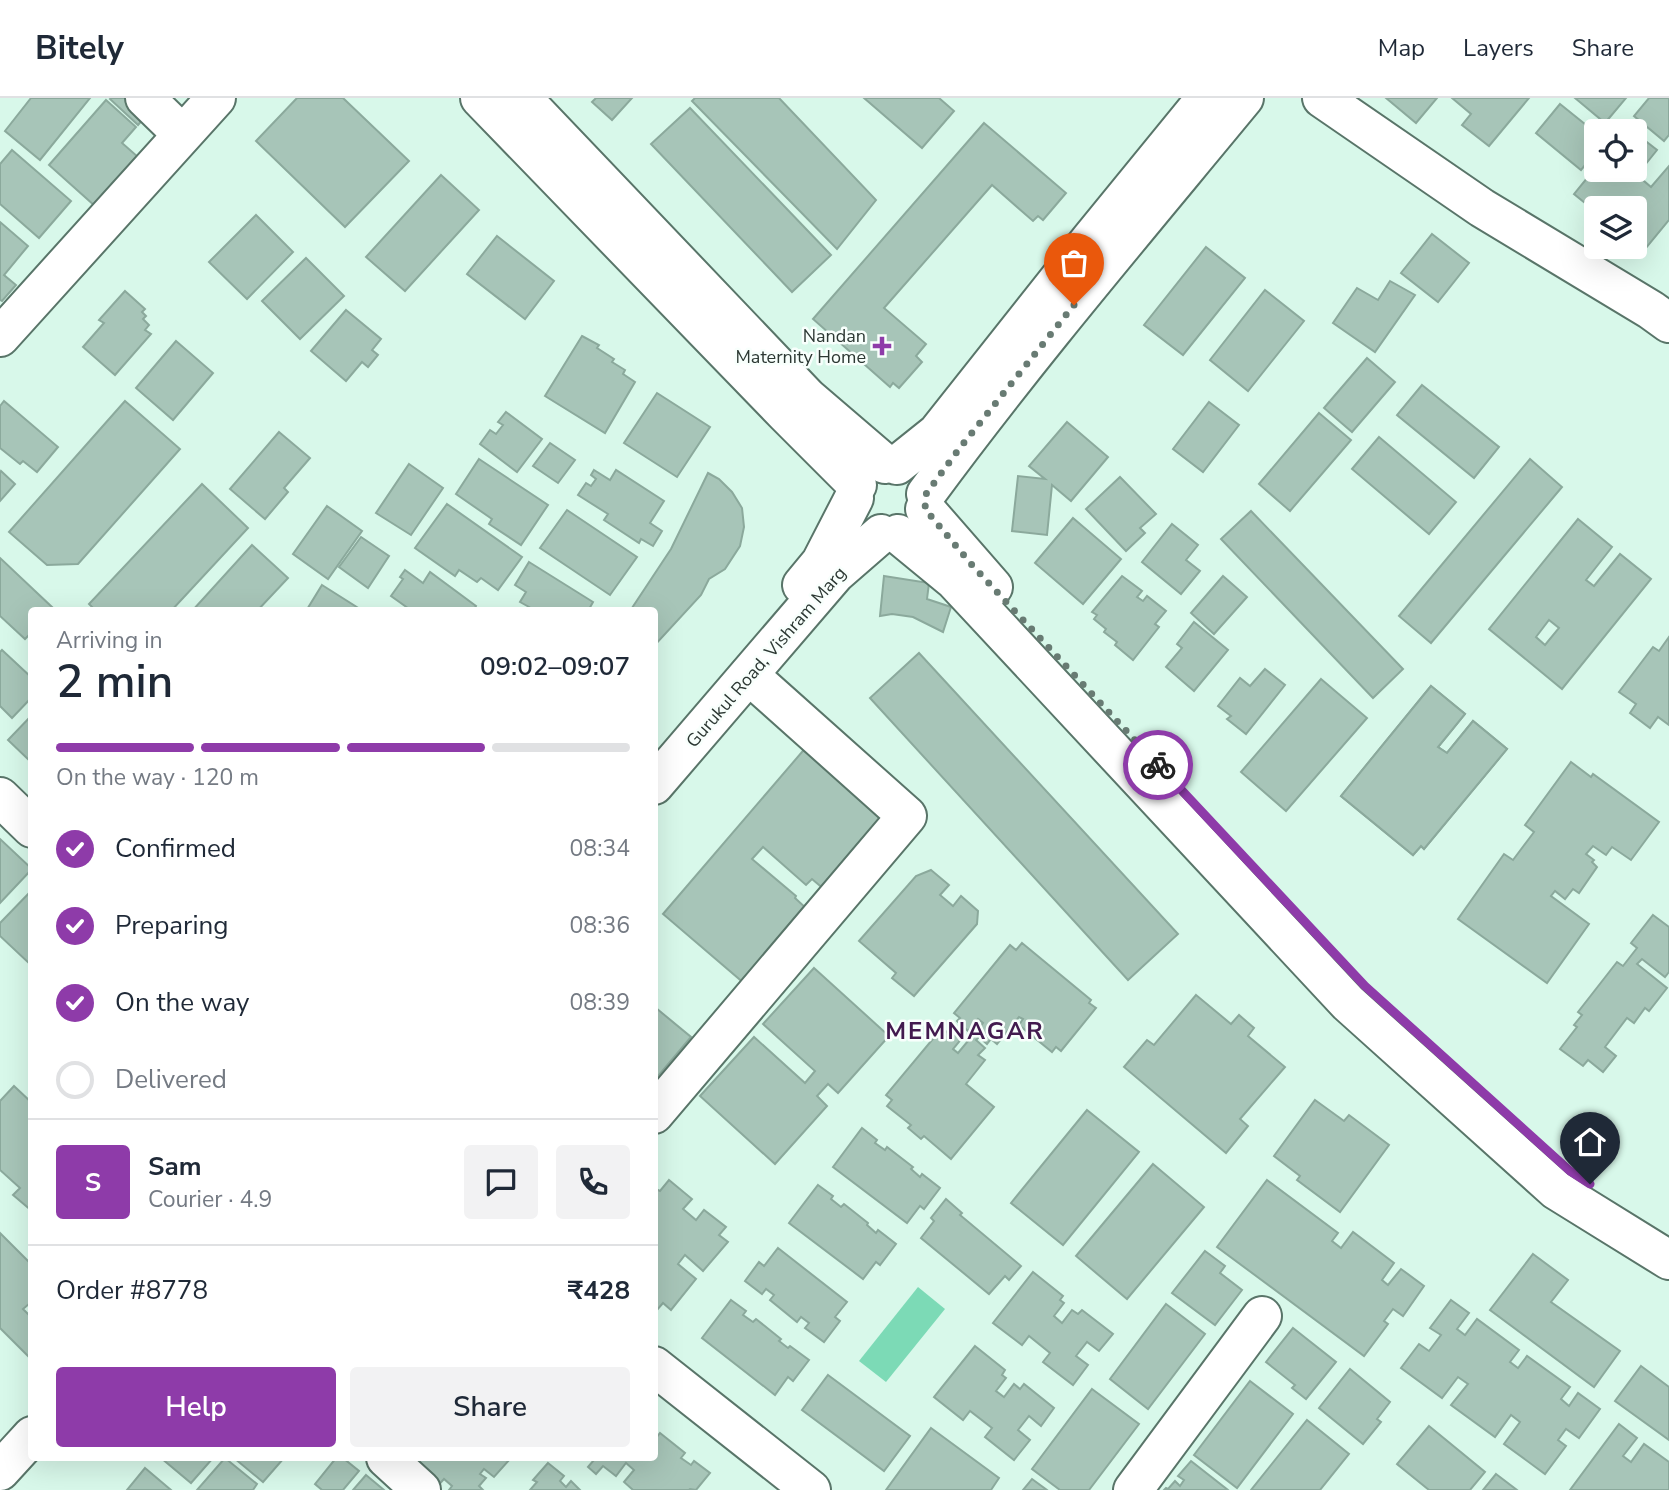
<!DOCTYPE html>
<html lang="en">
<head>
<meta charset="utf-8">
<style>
  :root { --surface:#fff; --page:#f2f2f3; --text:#1f2937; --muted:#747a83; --line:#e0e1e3; --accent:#8e3ba9 }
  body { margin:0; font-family:"Nunito Sans",sans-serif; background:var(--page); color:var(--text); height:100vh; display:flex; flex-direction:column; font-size:26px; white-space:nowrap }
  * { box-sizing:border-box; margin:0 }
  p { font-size:23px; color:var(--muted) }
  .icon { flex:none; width:38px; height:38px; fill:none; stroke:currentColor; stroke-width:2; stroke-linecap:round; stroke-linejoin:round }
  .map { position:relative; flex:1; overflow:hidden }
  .drawer { position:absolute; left:28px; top:509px; width:630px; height:854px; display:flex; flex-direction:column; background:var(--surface); border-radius:7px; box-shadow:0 7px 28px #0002 }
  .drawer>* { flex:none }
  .tools { position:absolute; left:1584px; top:21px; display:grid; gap:14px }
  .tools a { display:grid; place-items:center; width:63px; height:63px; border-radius:7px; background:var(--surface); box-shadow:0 7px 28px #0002; font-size:35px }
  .pin { position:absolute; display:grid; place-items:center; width:60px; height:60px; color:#fff; margin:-72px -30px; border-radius:50% 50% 50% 0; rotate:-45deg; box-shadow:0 0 7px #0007 }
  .pin .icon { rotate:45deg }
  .courier { position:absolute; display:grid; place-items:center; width:70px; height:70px; margin:-35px; border:5px solid #8e3ba9; border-radius:50%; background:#fff; color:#222; box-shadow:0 2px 9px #0007 }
  .summary em { font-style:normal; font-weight:600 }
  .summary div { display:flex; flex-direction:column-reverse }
  .summary { display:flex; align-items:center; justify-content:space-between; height:119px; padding:0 28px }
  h1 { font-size:46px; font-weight:600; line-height:52px }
  .bar { display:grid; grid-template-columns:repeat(4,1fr); gap:10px 7px; align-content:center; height:84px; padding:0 28px }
  .bar i { height:9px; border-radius:5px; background:var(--line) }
  .bar .current { background:var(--accent) }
  .bar p { grid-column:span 4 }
  .line { display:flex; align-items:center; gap:18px; padding:0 28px; border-top:2px solid var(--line) }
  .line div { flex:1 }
  .round { display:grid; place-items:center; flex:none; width:74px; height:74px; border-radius:7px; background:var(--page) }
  ol { padding:0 28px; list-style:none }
  li { display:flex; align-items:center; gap:21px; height:77px }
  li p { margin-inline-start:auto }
  li .icon { padding:7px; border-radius:50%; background:var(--accent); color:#fff; stroke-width:4 }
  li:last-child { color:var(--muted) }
  li i { width:38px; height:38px; border:4px solid var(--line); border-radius:50% }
  .primary-button { display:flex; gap:14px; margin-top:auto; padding:14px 28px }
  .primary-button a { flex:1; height:80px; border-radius:7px; background:var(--accent); color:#fff; font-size:28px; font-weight:600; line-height:80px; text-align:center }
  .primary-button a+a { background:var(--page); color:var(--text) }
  header { display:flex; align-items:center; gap:42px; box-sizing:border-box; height:98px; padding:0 35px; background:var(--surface); border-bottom:2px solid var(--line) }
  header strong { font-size:33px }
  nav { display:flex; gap:38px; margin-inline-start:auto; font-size:24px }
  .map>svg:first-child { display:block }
  .green { fill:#7cdab6 }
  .building { fill:#a7c5b8; stroke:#8ba99c; stroke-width:2; fill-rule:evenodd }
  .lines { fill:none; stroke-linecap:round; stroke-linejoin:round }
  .minor-casing { stroke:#597569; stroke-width:42 }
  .minor { stroke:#fff; stroke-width:38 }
  .done { stroke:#687b73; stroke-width:7; stroke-dasharray:0 12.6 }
  .route { stroke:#8e3ba9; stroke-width:9 }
  .poi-dot { fill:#8e3ba9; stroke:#f8fffc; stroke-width:2.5 }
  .labels { text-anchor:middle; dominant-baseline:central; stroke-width:5; stroke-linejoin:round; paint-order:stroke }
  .poi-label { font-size:18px; fill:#2c3833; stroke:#f8fffc; text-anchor:end }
  .street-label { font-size:18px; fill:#2c3833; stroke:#f8fffc }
  .district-label { font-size:24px; font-weight:bold; letter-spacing:2px; fill:#421a4f; stroke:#f8fffc }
</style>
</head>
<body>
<header>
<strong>Bitely</strong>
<nav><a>Map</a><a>Layers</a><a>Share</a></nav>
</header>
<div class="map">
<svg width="1669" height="1392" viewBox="0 0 1669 1392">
  <rect width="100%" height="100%" fill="#d8f8ea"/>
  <!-- green -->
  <polygon class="green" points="918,1189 945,1211 886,1284 859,1263"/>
  <!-- building -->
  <g class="building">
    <polygon points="31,0 90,0 40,62 5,33"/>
    <polygon points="111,0 137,0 151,12 138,27 110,1"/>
    <polygon points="297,0 343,0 409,63 345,129 256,43"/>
    <polygon points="596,0 632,0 612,22 592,4"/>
    <polygon points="695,0 779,0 876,102 837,151 692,3"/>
    <polygon points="864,0 939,0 954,13 922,50"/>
    <polygon points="1386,0 1437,0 1416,25"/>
    <polygon points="1452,0 1529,0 1489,48 1462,27 1471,16"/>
    <polygon points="1575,0 1626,0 1605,25"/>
    <polygon points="1649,0 1669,0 1669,37 1664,43 1634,18"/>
    <polygon points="106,2 136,29 122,45 138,59 95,108 49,67"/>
    <polygon points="1560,6 1596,35 1596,54 1581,72 1536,35"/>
    <polygon points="690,10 831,157 792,194 651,46"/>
    <polygon points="984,25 1066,95 1043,122 1038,118 1033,123 992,87 884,210 926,246 916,258 922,264 899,290 893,285 890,289 813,221"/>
    <polygon points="1634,34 1657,52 1637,77 1651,89 1669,68 1669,122 1646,150 1634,141 1634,110 1630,110 1618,100 1610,110 1596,110 1596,114 1574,96 1596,69 1596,72 1634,72"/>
    <polygon points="12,52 71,103 39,140 0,106 0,66"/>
    <polygon points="441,77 479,112 405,193 366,159"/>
    <polygon points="256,117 293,154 247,201 209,164"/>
    <polygon points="0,124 28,148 4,177 16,187 2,203 0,202"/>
    <polygon points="1432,136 1469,165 1438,204 1401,175"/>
    <polygon points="497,138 554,183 525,221 467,176"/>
    <polygon points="1206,149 1245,180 1183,257 1144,227"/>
    <polygon points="306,160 344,198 300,241 262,203"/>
    <polygon points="1390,183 1415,197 1375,254 1333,225 1357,190 1378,202"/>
    <polygon points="1265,192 1304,223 1248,293 1210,262"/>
    <polygon points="125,193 145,211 142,214 146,218 143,221 149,227 145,232 151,236 115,277 83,249 104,225 99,222"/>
    <polygon points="346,212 381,241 372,252 378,257 368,269 362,264 346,283 311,253"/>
    <polygon points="582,238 599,247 597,250 614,261 612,264 625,272 623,276 635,284 605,335 545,298"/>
    <polygon points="176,243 213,275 173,322 136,290"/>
    <polygon points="1367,260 1395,284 1352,334 1324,310"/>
    <polygon points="1422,287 1499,349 1474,380 1397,317"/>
    <polygon points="657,295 710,329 677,379 624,345"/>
    <polygon points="4,303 58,349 37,374 23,363 20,366 0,350 0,308"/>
    <polygon points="125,303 180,351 78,466 47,467 9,434"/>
    <polygon points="1209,304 1239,327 1203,374 1173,351"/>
    <polygon points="506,314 542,341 517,374 480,346 490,332 496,336 503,327 498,324"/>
    <polygon points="1319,315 1351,342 1290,413 1259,386"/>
    <polygon points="1067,324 1108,359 1071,403 1052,387 1047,437 1012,433 1018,378 1045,381 1029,368"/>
    <polygon points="279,334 310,360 284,390 288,394 265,421 230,391"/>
    <polygon points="1379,339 1456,404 1429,436 1352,371"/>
    <polygon points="550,345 575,362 558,385 533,368"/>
    <polygon points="479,361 548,407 521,447 489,426 492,421 456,396"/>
    <polygon points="1530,361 1562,389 1431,545 1399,518"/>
    <polygon points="409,366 443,390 411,437 376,415"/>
    <polygon points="594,372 610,382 616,372 664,403 650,425 662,433 653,448 641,441 639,445 604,422 608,416 578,397 586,385 591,388 596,381 591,377"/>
    <polygon points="1,373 15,386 0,403 0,375"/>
    <polygon points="708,375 719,381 732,394 742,410 744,429 740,448 725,471 709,481 701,497 654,548 654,513 630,513 671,451"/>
    <polygon points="1120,379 1156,416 1140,430 1145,435 1126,453 1086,411"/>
    <polygon points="202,386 248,430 171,513 96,513 89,506"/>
    <polygon points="447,406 522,459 498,492 481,480 477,484 459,472 455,478 415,450"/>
    <polygon points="327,408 362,433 328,481 293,456"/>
    <polygon points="567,412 637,459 610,497 540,450"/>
    <polygon points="1251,413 1403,571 1373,600 1221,441"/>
    <polygon points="1073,420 1121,461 1083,506 1035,465"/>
    <path d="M 1578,421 L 1612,449 L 1586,482 L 1594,488 L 1620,456 L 1651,481 L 1562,591 L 1489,531 ZM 1549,522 L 1559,530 L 1545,547 L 1536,539 Z"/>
    <polygon points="1172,426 1198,447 1186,462 1200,473 1181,496 1142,464"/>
    <polygon points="361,439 389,458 368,490 339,469"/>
    <polygon points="252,447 288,480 257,513 192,513"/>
    <polygon points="0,460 53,510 51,513 32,513 32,534 25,541 0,518"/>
    <polygon points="529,464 593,504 588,513 526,513 529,509 520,504 526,494 515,487"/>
    <polygon points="405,472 423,485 430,474 476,508 473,513 412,513 391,498 403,481 400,479"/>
    <polygon points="884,478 929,485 927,501 951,509 943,534 913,519 892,516 880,518"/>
    <polygon points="1122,478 1142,493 1137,499 1143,503 1147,498 1166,513 1155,526 1159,529 1133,562 1115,547 1117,544 1104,534 1106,531 1094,521 1097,517 1092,514"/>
    <polygon points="1223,478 1247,499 1214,536 1191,515"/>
    <polygon points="322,487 363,513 306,513"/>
    <polygon points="1194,524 1228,552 1194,593 1166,569 1182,550 1177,546"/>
    <polygon points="1669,539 1669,627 1658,619 1650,630 1630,615 1636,606 1619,594 1653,549 1659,553"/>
    <polygon points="2,552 32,580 32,599 12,620 0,608 0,554"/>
    <polygon points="919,555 1178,836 1128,882 870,600"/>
    <polygon points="1265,571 1285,587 1246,636 1227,621 1231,618 1218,608 1240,580 1250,588"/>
    <polygon points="1321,581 1367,620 1286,713 1241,674"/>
    <path d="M 1431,588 L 1465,616 L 1438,649 L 1447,655 L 1473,623 L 1507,651 L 1424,751 L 1421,748 L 1413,757 L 1341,698 ZM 1410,682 L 1419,690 L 1405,707 L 1396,699 Z"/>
    <polygon points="1431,588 1465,616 1438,649 1447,655 1473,623 1507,651 1424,751 1421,748 1413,757 1341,698"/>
    <polygon points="32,617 32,665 8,642"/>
    <polygon points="808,647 889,717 825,792 812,781 806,787 763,749 752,761 796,798 795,800 808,812 745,886 663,816"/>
    <polygon points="1571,664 1591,679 1593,676 1659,724 1631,762 1612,749 1606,757 1593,748 1586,756 1594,762 1592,764 1597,769 1579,795 1573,791 1565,801 1555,793 1551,798 1589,826 1547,885 1458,821 1504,756 1513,762 1534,734 1525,727"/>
    <polygon points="0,741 32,771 0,805"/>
    <polygon points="931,772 949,787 940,797 953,808 961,798 978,813 977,826 914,898 892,880 896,875 859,843 916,778"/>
    <polygon points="32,792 32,868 0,838 0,825"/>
    <polygon points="1653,817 1669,829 1669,874 1665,879 1642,861 1637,866 1667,890 1649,913 1645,910 1634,925 1627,920 1605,949 1616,958 1603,974 1588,962 1583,968 1560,951 1577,929 1574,927 1582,917 1578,914 1617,864 1623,868 1637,850 1631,845"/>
    <polygon points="1022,845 1091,902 1089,905 1096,910 1061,953 1056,949 1052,954 1019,927 1023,921 1019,919 997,946 991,941 987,946 979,939 976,942 985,950 978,957 985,962 966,986 994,1009 951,1061 924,1038 921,1041 908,1030 911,1027 887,1008 892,1002 886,997 942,930 948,935 952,930 963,939 953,951 958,955 983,925 978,921 968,933 957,923 960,920 954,915 1010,847 1016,852"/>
    <polygon points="814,870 889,938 838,995 828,986 817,998 827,1008 775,1066 700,998 754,939 805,985 815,973 763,926"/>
    <polygon points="1196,897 1231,926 1239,917 1254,930 1248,938 1285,969 1240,1021 1248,1028 1226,1055 1124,969 1147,942 1154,947"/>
    <polygon points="656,910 691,939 654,983 654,912"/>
    <polygon points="14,988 32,1005 32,1113 13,1097 20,1090 0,1072 0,1003"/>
    <polygon points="1315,1002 1344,1023 1349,1017 1389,1047 1340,1114 1297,1082 1300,1078 1274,1058"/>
    <polygon points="1087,1012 1139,1054 1063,1147 1011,1105"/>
    <polygon points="862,1030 877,1042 875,1045 885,1052 887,1049 913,1069 911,1071 920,1079 922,1076 940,1090 924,1111 920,1108 907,1125 833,1069"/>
    <polygon points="1153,1066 1204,1109 1127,1201 1076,1158"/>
    <polygon points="669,1082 692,1101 683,1111 696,1122 704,1112 726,1129 719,1137 728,1144 703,1173 685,1157 678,1166 696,1181 671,1212 663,1205 657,1212 654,1210 654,1090 660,1093"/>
    <polygon points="1267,1082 1338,1135 1332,1143 1341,1150 1353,1134 1394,1165 1382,1182 1388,1187 1401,1171 1424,1188 1403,1218 1393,1211 1384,1223 1388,1226 1364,1258 1217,1149"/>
    <polygon points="818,1087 833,1098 831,1101 841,1109 844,1106 868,1125 867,1127 876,1135 878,1132 896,1146 880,1167 876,1164 863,1181 789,1125"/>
    <polygon points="946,1101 962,1115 960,1117 1021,1168 1009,1182 1005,1178 989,1196 921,1140 934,1123 931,1120"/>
    <polygon points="0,1135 32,1167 32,1207 30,1205 23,1211 32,1220 32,1256 29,1259 0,1230"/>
    <polygon points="778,1150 847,1204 835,1219 840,1223 824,1244 805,1230 809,1225 801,1219 797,1224 770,1202 774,1197 766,1191 762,1196 745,1183 759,1164 764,1168"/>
    <polygon points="1205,1153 1225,1168 1220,1175 1242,1192 1215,1227 1172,1195"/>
    <polygon points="1533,1156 1568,1182 1551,1204 1620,1253 1594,1289 1490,1212"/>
    <polygon points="1033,1174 1063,1198 1060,1202 1064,1205 1054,1218 1062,1225 1072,1212 1078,1216 1082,1212 1113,1236 1099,1253 1087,1244 1076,1258 1088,1267 1073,1287 1043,1264 1050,1255 1029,1238 1022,1247 993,1225"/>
    <polygon points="731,1202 746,1213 743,1217 753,1224 756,1221 781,1241 779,1243 788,1250 790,1248 809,1262 793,1283 788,1279 775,1297 702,1240"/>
    <polygon points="1451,1202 1469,1215 1457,1231 1465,1237 1477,1221 1519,1252 1510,1264 1518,1270 1527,1258 1570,1289 1561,1301 1569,1308 1578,1295 1600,1311 1579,1340 1566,1331 1558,1342 1566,1348 1545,1376 1504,1346 1520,1324 1511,1317 1495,1339 1451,1307 1468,1286 1458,1279 1442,1300 1401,1270 1419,1246 1429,1253 1441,1237 1430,1230"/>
    <polygon points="1166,1206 1205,1236 1148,1311 1110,1281"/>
    <polygon points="1293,1230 1336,1264 1306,1301 1292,1290 1295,1287 1266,1264"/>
    <polygon points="975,1248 1005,1272 1002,1277 1006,1280 996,1293 1004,1299 1014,1286 1020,1291 1024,1286 1054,1310 1041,1328 1029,1318 1018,1332 1030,1342 1014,1362 985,1339 992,1330 970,1313 963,1322 934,1299"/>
    <polygon points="1641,1268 1669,1289 1669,1342 1615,1303"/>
    <polygon points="1350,1271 1390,1304 1377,1321 1381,1324 1363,1346 1319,1310"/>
    <polygon points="828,1277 910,1338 884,1373 802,1312"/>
    <polygon points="1250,1283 1293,1316 1237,1390 1194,1357"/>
    <polygon points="1092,1291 1139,1326 1089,1392 1060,1392 1032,1371"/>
    <polygon points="1307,1322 1349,1356 1320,1392 1251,1392"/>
    <polygon points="1619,1326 1637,1340 1623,1358 1631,1364 1644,1346 1669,1364 1669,1392 1570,1392"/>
    <polygon points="1429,1328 1485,1374 1470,1392 1429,1392 1397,1366"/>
    <polygon points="931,1330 999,1380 991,1392 886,1392"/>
    <polygon points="660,1335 685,1355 681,1360 691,1367 694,1363 710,1375 696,1392 690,1391 689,1392 633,1392 624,1384 634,1372 626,1365 616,1378 603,1368 596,1376 588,1369 594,1362 591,1360 654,1360 654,1339 656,1340"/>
    <polygon points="161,1360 213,1360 191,1385"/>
    <polygon points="225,1360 257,1386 253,1392 197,1392"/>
    <polygon points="234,1360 284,1360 263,1384"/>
    <polygon points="336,1360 343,1360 359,1373 343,1392 322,1392 315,1386"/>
    <polygon points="390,1360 511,1360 494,1379 484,1371 480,1376 486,1380 479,1388 483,1392 449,1392 452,1388 444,1381 434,1392"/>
    <polygon points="1191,1363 1228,1392 1164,1392 1166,1390 1168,1391 1175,1383 1180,1388 1184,1382 1178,1378"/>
    <polygon points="548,1365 564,1378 560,1383 566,1389 571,1383 580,1392 530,1392 537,1384 533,1382"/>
    <polygon points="145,1370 171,1392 127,1392"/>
    <polygon points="1496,1376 1517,1392 1483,1392"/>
    <polygon points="366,1377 384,1392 353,1392"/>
    <polygon points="1032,1381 1047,1392 1023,1392"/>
  </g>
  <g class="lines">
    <!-- minor casing -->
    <g class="minor-casing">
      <g id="minor">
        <polyline points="145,0 182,36"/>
        <polyline points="480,0 786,316 857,387"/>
        <polyline points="522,0 808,300 885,366"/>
        <polyline points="1322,0 1482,110 1651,212 1669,225"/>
        <polyline points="0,239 216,0"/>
        <polyline points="897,367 937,335 1090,142 1206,0"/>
        <path d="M 926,396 C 1026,260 1136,131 1244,0"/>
        <polyline points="925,411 993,489"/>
        <polyline points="898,436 954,482 1348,905 1556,1092 1669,1162"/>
        <polyline points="802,487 821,464 854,400"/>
        <polyline points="654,687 835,476 881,436"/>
        <polyline points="0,699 32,730"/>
        <polyline points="654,1016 907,718 749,577"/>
        <polyline points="654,1268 811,1392"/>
        <polyline points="386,1360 421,1392"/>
        <polyline points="0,1373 32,1338"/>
        <polyline points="1133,1392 1262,1218"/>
      </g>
    </g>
    <!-- minor -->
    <use href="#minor" class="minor"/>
  </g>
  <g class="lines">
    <!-- done -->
    <polyline class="done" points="1074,207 959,351 926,396 925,411 972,467 1158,667"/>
    <!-- route -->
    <polyline class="route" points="1158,667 1365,888 1570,1073 1590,1086"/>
  </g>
  <!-- markers -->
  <path class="poi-dot" d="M878.5 237.5h7v7h7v7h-7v7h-7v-7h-7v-7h7z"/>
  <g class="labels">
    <!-- poi labels -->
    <g class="poi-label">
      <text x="866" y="238">Nandan<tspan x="866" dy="21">Maternity Home</tspan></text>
    </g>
    <!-- street labels -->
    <g class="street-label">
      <text transform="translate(766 559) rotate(-49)">Gurukul Road, Vishram Marg</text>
    </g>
    <!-- district labels -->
    <g class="district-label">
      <text x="965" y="933">MEMNAGAR</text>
    </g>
  </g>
</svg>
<div class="tools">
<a><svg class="icon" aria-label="locate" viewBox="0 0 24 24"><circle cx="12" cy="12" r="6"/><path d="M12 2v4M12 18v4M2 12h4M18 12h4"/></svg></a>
<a><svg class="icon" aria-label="layers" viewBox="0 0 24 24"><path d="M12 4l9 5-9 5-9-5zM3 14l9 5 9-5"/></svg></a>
</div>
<div class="pin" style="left:1074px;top:207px;background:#ea580c"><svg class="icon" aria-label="bag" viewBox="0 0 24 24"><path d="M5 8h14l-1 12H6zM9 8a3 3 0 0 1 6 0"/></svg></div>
<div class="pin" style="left:1590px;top:1086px;background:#1f2937"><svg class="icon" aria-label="home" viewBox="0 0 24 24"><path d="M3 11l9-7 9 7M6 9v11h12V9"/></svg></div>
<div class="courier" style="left:1158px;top:667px"><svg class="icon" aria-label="bike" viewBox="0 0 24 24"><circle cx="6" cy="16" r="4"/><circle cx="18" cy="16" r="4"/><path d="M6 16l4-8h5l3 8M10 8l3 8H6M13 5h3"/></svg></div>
<section class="drawer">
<div class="summary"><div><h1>2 min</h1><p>Arriving in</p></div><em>09:02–09:07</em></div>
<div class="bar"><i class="current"></i><i class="current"></i><i class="current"></i><i></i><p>On the way · 120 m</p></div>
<ol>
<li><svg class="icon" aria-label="check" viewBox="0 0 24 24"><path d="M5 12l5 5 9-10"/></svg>Confirmed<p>08:34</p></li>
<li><svg class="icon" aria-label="check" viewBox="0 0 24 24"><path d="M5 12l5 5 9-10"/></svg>Preparing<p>08:36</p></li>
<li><svg class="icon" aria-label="check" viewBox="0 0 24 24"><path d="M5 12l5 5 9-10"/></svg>On the way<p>08:39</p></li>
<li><i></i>Delivered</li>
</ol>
<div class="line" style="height:126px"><b class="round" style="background:var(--accent);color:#fff">S</b><div><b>Sam</b><p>Courier · 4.9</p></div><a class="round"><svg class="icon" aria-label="chat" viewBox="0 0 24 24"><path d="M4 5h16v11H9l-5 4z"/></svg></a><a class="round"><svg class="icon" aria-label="phone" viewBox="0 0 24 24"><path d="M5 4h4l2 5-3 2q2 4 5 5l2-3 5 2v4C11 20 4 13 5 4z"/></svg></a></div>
<div class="line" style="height:91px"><div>Order #8778</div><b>₹428</b></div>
<div class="primary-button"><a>Help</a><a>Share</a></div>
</section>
</div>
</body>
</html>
